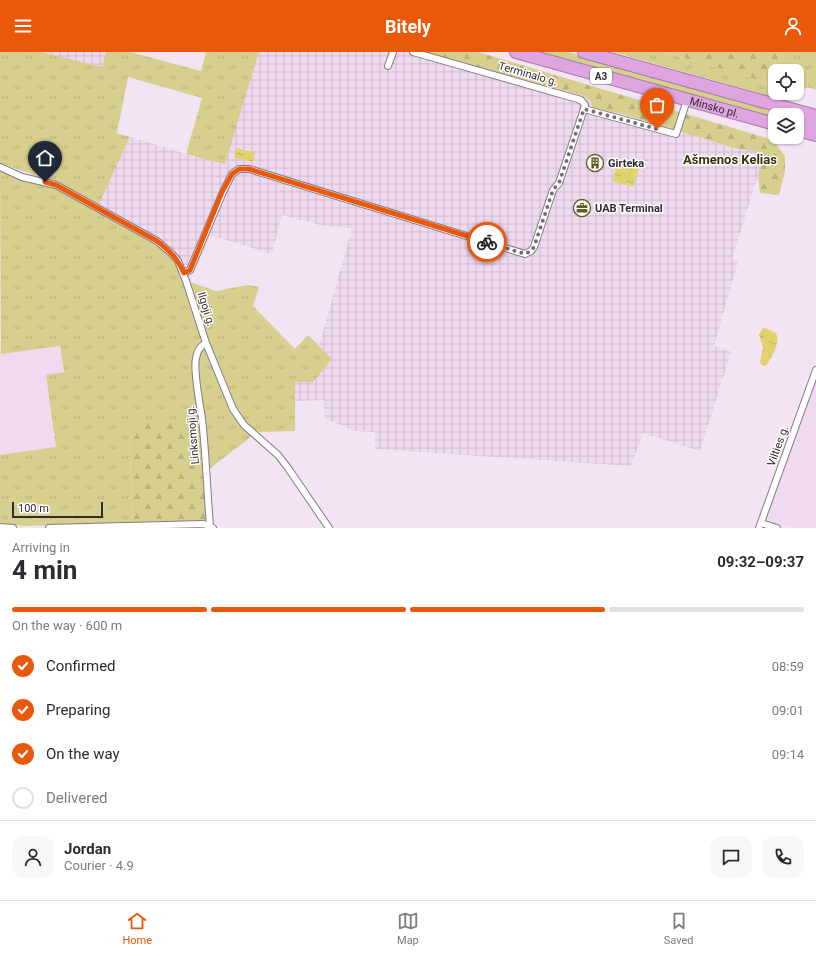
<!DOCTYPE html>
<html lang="en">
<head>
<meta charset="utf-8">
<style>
  :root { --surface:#fff; --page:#f7f7f7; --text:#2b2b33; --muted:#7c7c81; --line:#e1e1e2; --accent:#ea580c }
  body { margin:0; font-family:Roboto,sans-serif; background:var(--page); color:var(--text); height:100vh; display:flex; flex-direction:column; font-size:15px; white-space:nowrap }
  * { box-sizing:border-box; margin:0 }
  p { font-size:13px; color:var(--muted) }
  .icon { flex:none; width:22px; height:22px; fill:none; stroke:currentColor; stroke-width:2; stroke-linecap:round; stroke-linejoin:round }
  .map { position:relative; height:476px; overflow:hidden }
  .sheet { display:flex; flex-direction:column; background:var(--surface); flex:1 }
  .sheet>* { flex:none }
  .tools { position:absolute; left:768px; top:12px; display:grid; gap:8px }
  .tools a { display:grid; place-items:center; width:36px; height:36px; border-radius:8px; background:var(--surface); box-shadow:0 1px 3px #0004; font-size:20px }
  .scale { position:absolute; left:12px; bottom:10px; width:91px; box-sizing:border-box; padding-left:4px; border:2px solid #322c32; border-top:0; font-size:11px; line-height:14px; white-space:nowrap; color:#322c32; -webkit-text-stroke:3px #fff; paint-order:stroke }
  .pin { position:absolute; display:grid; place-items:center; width:34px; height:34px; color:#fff; margin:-41px -17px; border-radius:50% 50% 50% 0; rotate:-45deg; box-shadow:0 0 4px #0007 }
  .pin .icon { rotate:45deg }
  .courier { position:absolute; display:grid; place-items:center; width:40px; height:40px; margin:-20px; border:3px solid #ea580c; border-radius:50%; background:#fff; color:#222; box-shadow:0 1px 5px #0007 }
  .summary em { font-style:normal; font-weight:700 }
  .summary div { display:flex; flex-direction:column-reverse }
  .summary { display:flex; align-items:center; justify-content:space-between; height:68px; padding:0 12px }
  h1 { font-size:26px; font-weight:700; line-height:30px }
  .bar { display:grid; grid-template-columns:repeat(4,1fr); gap:6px 4px; align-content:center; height:48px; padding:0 12px }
  .bar i { height:5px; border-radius:3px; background:var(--line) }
  .bar .on { background:var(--accent) }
  .bar p { grid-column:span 4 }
  .line { display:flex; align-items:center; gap:10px; padding:0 12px; border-top:1px solid var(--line) }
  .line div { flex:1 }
  .round { display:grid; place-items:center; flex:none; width:42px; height:42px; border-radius:12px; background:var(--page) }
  ol { padding:0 12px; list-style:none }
  li { display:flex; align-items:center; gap:12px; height:44px }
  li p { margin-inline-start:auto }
  li .icon { padding:4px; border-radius:50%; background:var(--accent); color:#fff; stroke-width:4 }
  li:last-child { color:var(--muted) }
  li i { width:22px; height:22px; border:2px solid var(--line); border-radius:50% }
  header { display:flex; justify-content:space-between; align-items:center; height:52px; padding:0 12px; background:var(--accent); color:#fff; font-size:18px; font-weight:700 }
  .tab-bar { display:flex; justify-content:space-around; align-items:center; height:56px; border-top:1px solid var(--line); background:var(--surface); font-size:11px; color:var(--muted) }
  .tab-bar a { display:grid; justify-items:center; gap:2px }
  .tab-bar .on { color:var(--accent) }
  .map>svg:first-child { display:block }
  .built { fill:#efdaef }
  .industrial { fill:url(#industrial-grid) }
  .grass { fill:url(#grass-tufts); fill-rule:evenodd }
  .forest { fill:url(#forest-firs) }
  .water { fill:url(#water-ripples) }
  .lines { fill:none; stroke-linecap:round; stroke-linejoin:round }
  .street-casing { stroke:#867986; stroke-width:8 }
  .highway-casing { stroke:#a27ba3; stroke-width:14 }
  .street { stroke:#fff; stroke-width:6 }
  .highway { stroke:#dfa5e0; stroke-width:12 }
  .done { stroke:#756c75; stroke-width:4; stroke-dasharray:0 7.2 }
  .route { stroke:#ea580c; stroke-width:5 }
  .labels { text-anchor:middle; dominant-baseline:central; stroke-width:3; stroke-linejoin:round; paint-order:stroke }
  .shield { fill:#fff; stroke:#706b70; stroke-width:1 }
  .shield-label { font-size:10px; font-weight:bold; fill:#322c32 }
  .street-label { font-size:11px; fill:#322c32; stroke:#fff }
  .poi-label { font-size:11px; font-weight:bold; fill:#322c32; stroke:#fff; text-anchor:start }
  .quarter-label { font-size:13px; font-weight:bold; fill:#373106; stroke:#fff }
</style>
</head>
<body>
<header><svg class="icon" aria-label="menu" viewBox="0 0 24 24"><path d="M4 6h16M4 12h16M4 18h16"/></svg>Bitely<svg class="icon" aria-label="person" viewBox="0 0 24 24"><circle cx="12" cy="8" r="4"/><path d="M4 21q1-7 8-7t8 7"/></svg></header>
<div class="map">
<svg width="816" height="476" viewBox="0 0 816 476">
  <defs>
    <pattern id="industrial-grid" width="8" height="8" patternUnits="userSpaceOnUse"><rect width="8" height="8" fill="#efdaef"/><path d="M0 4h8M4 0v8" fill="none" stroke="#cdbbcd"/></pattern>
    <pattern id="grass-tufts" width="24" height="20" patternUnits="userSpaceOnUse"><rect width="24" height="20" fill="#d7cf8e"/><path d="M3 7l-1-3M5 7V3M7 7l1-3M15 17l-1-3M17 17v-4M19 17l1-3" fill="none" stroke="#b9b27b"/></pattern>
    <pattern id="forest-firs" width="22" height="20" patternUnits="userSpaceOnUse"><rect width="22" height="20" fill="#d7cf8e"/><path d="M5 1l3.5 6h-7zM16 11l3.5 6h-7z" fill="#b9b27b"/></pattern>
    <pattern id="water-ripples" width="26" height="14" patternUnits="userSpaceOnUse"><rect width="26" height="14" fill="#e0d26c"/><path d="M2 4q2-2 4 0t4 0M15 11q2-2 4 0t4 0" fill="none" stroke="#c1b45e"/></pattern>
  </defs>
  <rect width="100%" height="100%" fill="#f2e4f2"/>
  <!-- built -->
  <g class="built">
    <polygon points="61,294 64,320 46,324 56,395 0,403 0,295 1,302"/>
    <polygon points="816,329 816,476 792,476 765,468"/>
  </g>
  <!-- industrial -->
  <g class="industrial">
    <polygon points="42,0 106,0 102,16"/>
    <polygon points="259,0 424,0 584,44 591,50 593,56 626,63 734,96 764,100 758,123 732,207 738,209 714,294 731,300 700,399 643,381 631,414 375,397 375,380 356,379 325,367 324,348 295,349 295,330 332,307 319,294 352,176 324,174 282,163 272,202 210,183 190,230 176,202 170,196 161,189 99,152 130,85 186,102 225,111"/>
  </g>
  <!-- grass -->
  <g class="grass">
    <polygon points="0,0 42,0 102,15 106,0 130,0 201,19 206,0 259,0 225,112 186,102 202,46 128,25 117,81 130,85 99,152 49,128 0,111"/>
    <polygon points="531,0 568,0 794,63 775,63 775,68"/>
    <path d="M 613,0 L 664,0 L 769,31 L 782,0 L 816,0 L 816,38 L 807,35 L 791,45 L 767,43 ZM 775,19 L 797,19 L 797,41 L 775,41 Z"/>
    <path d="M 0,118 L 52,135 L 69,142 L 159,195 C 171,206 179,216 185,231 L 190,230 L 216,239 L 242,234 L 250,233 L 259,235 L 253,254 L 295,297 L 308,283 L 332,307 L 313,330 L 295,330 L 295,379 L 257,380 L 203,422 L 199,368 L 129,381 L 133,470 L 26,474 L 0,472 L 0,403 L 56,395 L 46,323 L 64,320 L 60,294 L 1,302 Z"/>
  </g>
  <!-- forest -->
  <g class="forest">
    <polygon points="424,0 478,0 773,88 785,104 785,120 779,143 760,141 758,123 763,100 734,96 626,63 593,56 591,50 584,44"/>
    <polygon points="664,0 782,0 769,31"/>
    <polygon points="199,368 206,469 133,470 129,380 133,373 141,371"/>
  </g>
  <!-- water -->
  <g class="water">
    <polygon points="237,96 255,101 253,110 235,106 234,104"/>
    <polygon points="618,110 639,117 633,135 612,129"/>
    <path d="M 763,276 L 765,276 L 776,281 C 781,292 771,304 767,313 L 764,314 L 760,311 L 763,295 L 759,283 Z"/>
  </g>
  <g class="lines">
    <!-- street casing -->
    <g class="street-casing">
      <g id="street">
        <polyline points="413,0 581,48 585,53 584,57"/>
        <polyline points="388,14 393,0"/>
        <polyline points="0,115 22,125 56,133 157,189 171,201 178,209 186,229 206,291 233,357 244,373 278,403 288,416 329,476"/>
        <polyline points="183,221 190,218 223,140 232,122 239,117 249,117 525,202 531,199 534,195 553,138 559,131 584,57 676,82 687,48"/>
        <path d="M 206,291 C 200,294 197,300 196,306 C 193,319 200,352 202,367 C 206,402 207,438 210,474 L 213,476"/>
        <polyline points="761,471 777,476"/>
        <polyline points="0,475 13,476"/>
        <polyline points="49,476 203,472 210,474"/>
        <polyline points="759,476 816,318"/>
      </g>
    </g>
    <!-- highway casing -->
    <g class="highway-casing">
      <g id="highway">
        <path id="s1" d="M 516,0 L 775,72"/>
        <polyline points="584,0 816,64"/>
        <polyline points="797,78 816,83"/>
        <polyline points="798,78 804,72 816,71"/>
      </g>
    </g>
    <!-- street -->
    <use href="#street" class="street"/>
    <!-- highway -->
    <use href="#highway" class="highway"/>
  </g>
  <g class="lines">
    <!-- done -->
    <polyline class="done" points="487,190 525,202 531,199 534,195 553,138 559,131 584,57 657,77"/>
    <!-- route -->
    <path class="route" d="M 45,130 L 56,133 L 157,189 C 170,199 177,206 184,221 L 190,218 L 222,140 L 232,122 L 239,117 L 249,117 L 487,190"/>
  </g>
  <!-- icons -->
  <defs>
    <g id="building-ring" transform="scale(0.9)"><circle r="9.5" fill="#fff" stroke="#615a26" stroke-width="1.5"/><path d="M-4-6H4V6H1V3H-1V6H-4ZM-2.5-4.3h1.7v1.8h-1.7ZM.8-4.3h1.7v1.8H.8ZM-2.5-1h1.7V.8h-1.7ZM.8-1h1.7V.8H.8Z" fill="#615a26"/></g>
    <g id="office-ring" transform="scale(0.9)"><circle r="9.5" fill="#fff" stroke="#615a26" stroke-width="1.5"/><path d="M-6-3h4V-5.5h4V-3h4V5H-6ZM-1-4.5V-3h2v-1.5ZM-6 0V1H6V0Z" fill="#615a26"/></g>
  </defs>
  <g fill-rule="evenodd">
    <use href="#building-ring" x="595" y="111"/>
    <use href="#office-ring" x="582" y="156"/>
  </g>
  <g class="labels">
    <!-- shield labels -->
    <rect class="shield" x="590" y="16" width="22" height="16" rx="3"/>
    <g class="shield-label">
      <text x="601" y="24">A3</text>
    </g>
    <!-- street labels -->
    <g class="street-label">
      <text transform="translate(528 22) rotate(16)">Terminalo g.</text>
      <text stroke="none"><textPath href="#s1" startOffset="206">Minsko pl.</textPath></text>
      <text transform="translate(206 257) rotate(73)">Ilgoji g.</text>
      <text transform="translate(193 383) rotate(-95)">Linksmoji g.</text>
      <text transform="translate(778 394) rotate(-70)">Vilties g.</text>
    </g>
    <!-- poi labels -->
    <g class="poi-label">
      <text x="608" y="111">Girteka</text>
      <text x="595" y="156">UAB Terminal</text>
    </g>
    <!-- quarter labels -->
    <g class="quarter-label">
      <text x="730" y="107">Ašmenos Kelias</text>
    </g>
  </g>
</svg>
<div class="tools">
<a><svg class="icon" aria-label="locate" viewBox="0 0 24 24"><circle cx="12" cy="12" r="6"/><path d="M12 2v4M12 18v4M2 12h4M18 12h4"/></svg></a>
<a><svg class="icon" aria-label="layers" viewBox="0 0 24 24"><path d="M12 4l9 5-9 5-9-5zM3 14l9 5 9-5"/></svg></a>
</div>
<div class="scale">100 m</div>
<div class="pin" style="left:657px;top:77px;background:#ea580c"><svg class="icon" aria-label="bag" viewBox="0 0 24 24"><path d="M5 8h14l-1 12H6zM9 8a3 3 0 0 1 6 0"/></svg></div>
<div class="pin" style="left:45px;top:130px;background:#1f2937"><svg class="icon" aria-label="home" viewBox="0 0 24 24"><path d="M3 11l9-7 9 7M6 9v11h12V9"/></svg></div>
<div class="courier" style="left:487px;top:190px"><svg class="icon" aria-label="bike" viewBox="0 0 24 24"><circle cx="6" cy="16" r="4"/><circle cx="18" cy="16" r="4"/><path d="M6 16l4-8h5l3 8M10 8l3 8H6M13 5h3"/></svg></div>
</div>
<section class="sheet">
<div class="summary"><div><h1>4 min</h1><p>Arriving in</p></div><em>09:32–09:37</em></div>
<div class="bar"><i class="on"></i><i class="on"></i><i class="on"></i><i></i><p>On the way · 600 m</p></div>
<ol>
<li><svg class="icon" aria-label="check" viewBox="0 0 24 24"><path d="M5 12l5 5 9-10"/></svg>Confirmed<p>08:59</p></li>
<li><svg class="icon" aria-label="check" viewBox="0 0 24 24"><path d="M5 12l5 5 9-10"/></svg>Preparing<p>09:01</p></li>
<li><svg class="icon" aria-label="check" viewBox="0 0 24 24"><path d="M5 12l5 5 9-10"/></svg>On the way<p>09:14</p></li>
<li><i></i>Delivered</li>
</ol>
<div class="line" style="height:72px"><a class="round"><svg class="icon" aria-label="person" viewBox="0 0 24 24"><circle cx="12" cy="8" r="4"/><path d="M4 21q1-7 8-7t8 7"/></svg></a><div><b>Jordan</b><p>Courier · 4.9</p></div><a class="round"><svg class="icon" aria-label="chat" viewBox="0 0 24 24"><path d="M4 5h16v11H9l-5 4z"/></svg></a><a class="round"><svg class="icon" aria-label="phone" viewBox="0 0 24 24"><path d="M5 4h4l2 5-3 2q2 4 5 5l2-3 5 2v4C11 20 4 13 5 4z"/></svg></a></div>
</section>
<nav class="tab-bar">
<a class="on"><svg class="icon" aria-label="home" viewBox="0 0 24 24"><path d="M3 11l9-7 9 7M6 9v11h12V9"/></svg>Home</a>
<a><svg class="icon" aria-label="map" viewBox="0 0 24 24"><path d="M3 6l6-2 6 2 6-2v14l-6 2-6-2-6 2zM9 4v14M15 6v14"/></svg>Map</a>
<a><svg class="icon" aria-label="saved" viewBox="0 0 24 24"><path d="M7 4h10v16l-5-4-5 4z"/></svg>Saved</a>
</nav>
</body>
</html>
